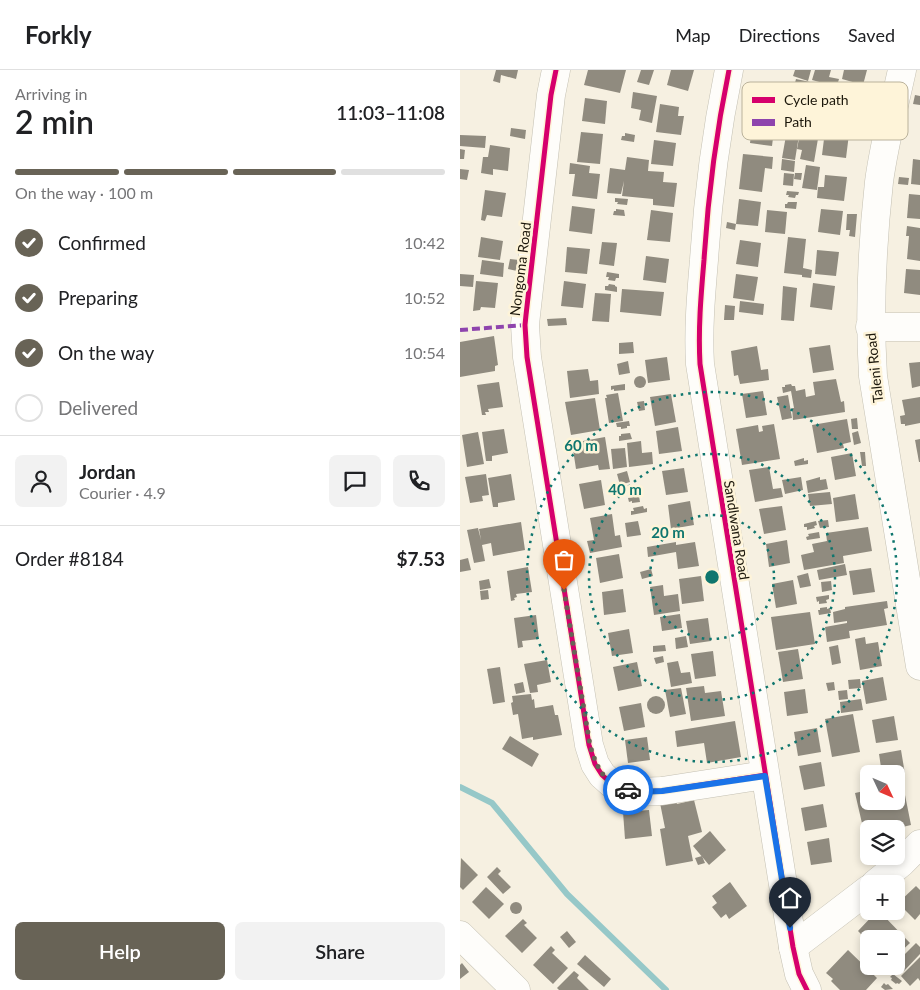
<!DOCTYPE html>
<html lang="en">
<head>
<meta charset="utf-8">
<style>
  :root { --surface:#fff; --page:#f2f2f2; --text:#202124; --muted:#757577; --line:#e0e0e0; --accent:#686356 }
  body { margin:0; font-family:Lato,sans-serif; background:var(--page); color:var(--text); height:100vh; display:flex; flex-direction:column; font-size:19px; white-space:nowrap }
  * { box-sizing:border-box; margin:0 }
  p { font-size:16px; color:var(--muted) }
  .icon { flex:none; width:28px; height:28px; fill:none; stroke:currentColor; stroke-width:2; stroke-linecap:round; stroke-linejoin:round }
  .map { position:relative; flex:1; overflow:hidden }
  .panel { display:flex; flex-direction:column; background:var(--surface); width:460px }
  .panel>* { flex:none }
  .needle { width:32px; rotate:134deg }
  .controls { position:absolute; left:400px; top:695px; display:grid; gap:10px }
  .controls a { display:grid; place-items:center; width:45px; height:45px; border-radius:8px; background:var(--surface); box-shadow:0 2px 8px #0003; font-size:25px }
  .pin { position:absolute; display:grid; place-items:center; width:42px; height:42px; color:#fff; margin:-51px -21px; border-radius:50% 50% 50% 0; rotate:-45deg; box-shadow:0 0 5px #0007 }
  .pin .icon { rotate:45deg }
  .courier { position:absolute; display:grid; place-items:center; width:50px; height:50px; margin:-25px; border:4px solid #1a73e8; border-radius:50%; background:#fff; color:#222; box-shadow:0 1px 6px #0007 }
  .summary em { font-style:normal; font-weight:600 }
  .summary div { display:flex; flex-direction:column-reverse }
  .summary { display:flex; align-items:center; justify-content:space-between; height:85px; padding:0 15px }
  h1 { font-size:32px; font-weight:600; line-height:38px }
  .bar { display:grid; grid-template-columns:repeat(4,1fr); gap:8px 5px; align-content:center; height:60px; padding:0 15px }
  .bar i { height:6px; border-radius:4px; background:var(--line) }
  .bar .on { background:var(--accent) }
  .bar p { grid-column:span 4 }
  .line { display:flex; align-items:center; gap:12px; padding:0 15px; border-top:1px solid var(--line) }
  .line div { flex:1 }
  .round { display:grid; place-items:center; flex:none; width:52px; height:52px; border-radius:8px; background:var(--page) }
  ol { padding:0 15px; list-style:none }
  li { display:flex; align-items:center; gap:15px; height:55px }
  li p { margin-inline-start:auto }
  li .icon { padding:5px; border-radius:50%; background:var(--accent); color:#fff; stroke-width:4 }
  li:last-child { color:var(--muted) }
  li i { width:28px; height:28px; border:2px solid var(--line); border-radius:50% }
  .action { display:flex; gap:10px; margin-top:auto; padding:10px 15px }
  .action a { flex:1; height:58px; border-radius:8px; background:var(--accent); color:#fff; font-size:20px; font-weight:600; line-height:58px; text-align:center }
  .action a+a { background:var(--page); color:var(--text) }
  header { display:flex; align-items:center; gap:30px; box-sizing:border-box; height:70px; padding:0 25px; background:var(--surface); border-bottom:1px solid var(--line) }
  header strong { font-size:24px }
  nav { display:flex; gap:28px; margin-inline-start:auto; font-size:18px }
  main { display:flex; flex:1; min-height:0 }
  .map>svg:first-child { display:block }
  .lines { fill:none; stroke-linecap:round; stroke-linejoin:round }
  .stream { stroke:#96c8c8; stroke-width:6 }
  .building { fill:#908b7f }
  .minor-casing { stroke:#c4c0b3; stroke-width:29 }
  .minor { stroke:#fefdfa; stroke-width:28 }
  .quiet { stroke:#8e44ad; stroke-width:4; stroke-dasharray:8 4; stroke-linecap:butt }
  .cycleway-casing { stroke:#fef4d9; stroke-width:8 }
  .cycleway { stroke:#d6006c; stroke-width:5 }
  .done { stroke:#686356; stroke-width:5; stroke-dasharray:0 9 }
  .route { stroke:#1a73e8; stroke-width:6 }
  .ring { fill:none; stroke:#0f766e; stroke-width:2.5; stroke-dasharray:2.5 5 }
  .labels { text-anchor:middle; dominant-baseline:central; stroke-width:5; stroke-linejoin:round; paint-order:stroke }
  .street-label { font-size:14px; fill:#1c170b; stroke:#fef4d9 }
  .key { fill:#fef4d9; stroke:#bab29b; stroke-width:1 }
  .key-label { font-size:14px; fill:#1c170b }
  .centre { fill:#0f766e; stroke:#fef4d9; stroke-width:2.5 }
  .ring-label { font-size:15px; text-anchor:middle; font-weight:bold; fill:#0f766e; stroke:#fef4d9; stroke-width:5; stroke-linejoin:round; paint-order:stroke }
</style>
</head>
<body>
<header>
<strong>Forkly</strong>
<nav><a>Map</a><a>Directions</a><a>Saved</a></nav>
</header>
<main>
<section class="panel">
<div class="summary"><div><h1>2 min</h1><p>Arriving in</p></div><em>11:03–11:08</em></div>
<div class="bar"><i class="on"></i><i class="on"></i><i class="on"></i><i></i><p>On the way · 100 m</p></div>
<ol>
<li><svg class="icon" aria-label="check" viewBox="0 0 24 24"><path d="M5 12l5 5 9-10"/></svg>Confirmed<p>10:42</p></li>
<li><svg class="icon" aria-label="check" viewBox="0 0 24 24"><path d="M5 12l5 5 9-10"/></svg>Preparing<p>10:52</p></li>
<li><svg class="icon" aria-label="check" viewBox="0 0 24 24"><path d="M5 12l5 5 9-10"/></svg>On the way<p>10:54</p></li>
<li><i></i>Delivered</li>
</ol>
<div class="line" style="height:90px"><a class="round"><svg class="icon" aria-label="person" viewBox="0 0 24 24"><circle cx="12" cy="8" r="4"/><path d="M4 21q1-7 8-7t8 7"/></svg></a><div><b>Jordan</b><p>Courier · 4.9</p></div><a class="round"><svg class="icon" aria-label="chat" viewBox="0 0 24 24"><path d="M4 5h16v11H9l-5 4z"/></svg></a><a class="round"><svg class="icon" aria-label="phone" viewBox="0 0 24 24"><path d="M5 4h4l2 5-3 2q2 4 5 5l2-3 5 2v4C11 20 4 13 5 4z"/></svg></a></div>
<div class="line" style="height:65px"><div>Order #8184</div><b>$7.53</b></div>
<div class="action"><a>Help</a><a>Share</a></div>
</section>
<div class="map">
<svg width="460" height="920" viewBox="0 0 460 920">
  <rect width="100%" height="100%" fill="#f6f0e1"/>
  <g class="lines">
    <!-- stream -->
    <polyline class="stream" points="0,717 32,733 107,824 206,920"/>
  </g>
  <!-- building -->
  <g class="building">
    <polygon points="36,0 58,0 56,9 41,5 40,13 33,11"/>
    <polygon points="128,0 166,0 160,23 124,15"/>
    <polygon points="181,0 194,0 189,15 177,12"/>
    <polygon points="211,0 234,0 228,21 207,15"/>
    <polygon points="335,0 351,0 348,11 333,6"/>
    <polygon points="355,0 371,0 369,7 379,9 376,19 362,16 363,13 352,10"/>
    <polygon points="384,0 407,0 403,15 382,9"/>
    <polygon points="336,9 350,12 342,47 334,45 336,37 329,36"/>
    <polygon points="173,22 197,26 192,53 179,50 181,40 171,38"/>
    <polygon points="455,25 460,26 460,35 453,34"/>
    <polygon points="125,28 147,31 145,54 122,51"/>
    <polygon points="200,34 219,37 218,46 224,46 221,65 196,62"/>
    <polygon points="293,49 315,52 312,76 290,73"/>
    <polygon points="335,52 341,53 335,90 322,88 327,60 329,60 330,54 334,54"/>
    <polygon points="345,55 360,57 354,92 340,89 342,80 337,79 340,63 344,64"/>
    <polygon points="51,58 66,60 65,69 50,66"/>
    <polygon points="365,61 389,64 386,88 362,85"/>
    <polygon points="121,62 143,64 140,94 117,92"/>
    <polygon points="165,63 175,65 174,72 161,70 162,66 165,66"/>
    <polygon points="0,65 26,66 25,78 0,76"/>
    <polygon points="194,70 216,73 213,96 191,94"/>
    <polygon points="30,75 50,78 48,101 33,99 33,105 21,103 23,87 28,87"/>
    <polygon points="0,79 5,80 4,89 0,89"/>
    <polygon points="283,84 313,87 312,99 305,98 302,122 279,119"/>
    <polygon points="167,87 189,90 188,101 204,102 203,112 217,113 214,137 193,135 193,129 162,126 164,111 161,124 147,123 150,98 165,100"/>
    <polygon points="322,89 335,91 334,102 321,100"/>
    <polygon points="453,89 460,90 460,115 451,114"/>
    <polygon points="110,93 130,96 129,103 140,104 137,129 112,126 115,104 109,104"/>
    <polygon points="346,95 360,97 357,120 342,118"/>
    <polygon points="0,99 9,100 7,110 0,109"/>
    <polygon points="324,103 334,104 333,116 323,115"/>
    <polygon points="335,103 342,103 341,110 334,109"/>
    <polygon points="365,105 387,107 384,131 357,128 358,117 364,117"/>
    <polygon points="439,107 449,108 448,115 438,114"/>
    <polygon points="25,120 46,123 42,147 27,145 25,151 21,150"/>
    <polygon points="327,121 339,122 338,125 336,125 335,128 328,127 329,125 326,125"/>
    <polygon points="449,124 460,125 460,149 447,148"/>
    <polygon points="155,128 168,129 167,135 157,134 158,132 155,132"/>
    <polygon points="279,129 301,132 298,156 276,154"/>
    <polygon points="328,132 337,132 336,139 325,138 325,134 327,134"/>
    <polygon points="112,136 135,139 132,164 109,161"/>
    <polygon points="156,139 164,140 165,146 153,145 154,141 156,141"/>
    <polygon points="361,139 383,141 380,165 358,162"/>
    <polygon points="191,140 213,143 210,172 187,170"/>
    <polygon points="307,140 327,142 325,164 305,162"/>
    <polygon points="387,144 397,144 395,167 389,166 390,160 386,160"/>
    <polygon points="267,152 276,154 275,160 266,158"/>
    <polygon points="447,156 460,158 460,191 447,189 449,166 446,166"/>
    <polygon points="21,167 43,171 40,190 18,187"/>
    <polygon points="328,167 346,169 343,198 352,200 351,208 342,207 342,205 324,203"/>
    <polygon points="280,170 301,173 298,197 276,194"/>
    <polygon points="142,172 157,173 154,196 139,194"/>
    <polygon points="107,177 130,179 127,204 105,202"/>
    <polygon points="357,180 379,182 376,206 355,204"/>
    <polygon points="186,186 209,189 206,213 183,210"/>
    <polygon points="50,189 59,190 57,201 48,199"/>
    <polygon points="22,190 44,193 43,207 20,204"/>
    <polygon points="446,199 460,200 460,225 444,223"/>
    <polygon points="147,202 159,204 159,208 156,208 155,211 148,210 149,207 146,207"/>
    <polygon points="0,204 14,205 13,217 0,216"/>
    <polygon points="276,204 298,207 294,231 273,228"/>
    <polygon points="16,211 38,213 35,238 21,237 20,240 13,241"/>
    <polygon points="104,211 126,214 123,238 101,236"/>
    <polygon points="353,213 375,216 372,240 350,237"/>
    <polygon points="149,214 155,215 155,216 157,217 157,222 145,220 145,216 148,216"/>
    <polygon points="323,216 337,218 334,251 321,250"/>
    <polygon points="162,219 204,222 201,246 160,242"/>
    <polygon points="135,223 151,224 149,252 132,251"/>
    <polygon points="280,231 304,234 303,245 279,242"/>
    <polygon points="265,235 275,236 274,250 264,250"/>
    <polygon points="106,248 107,255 88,256 87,249"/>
    <polygon points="34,266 38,295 35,296 35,301 0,307 0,272"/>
    <polygon points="173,272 174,283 159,284 159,273"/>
    <polygon points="370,275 374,300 353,303 349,278"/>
    <polygon points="297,276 301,300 308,299 309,310 280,314 278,305 274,306 271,281"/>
    <polygon points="207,287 210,310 188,313 185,290"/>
    <polygon points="168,291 170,303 159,305 157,294"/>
    <polygon points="460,292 460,316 452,318 449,293"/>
    <polygon points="128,299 130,311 138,310 139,324 110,328 107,301"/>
    <circle cx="180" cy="312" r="6"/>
    <polygon points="376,309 381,332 384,331 385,342 333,350 332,338 334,338 331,321 323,323 322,317 325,317 325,315 331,314 332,316 335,316 336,321 345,319 346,327 355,325 353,312"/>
    <polygon points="39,312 43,337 28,339 29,342 25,342 26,345 22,345 17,315"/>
    <polygon points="165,314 165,320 154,321 154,319 151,320 151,316"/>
    <polygon points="303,321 307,345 286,348 282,324"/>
    <polygon points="158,323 163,351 149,353 145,328 147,328 146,325"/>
    <polygon points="211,324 216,352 195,356 190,327"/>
    <polygon points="328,325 332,348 322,350 317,327"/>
    <polygon points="460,327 460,353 445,356 445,354 441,354 440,346 445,345 442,330"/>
    <polygon points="135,328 140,360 111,365 105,332"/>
    <polygon points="184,331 185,340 179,341 177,332"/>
    <polygon points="397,348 398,359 392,359 391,349"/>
    <polygon points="387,349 391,372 383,374 384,378 357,383 352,355"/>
    <polygon points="169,351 170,356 167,356 167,358 161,359 161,357 157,357 156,353"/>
    <polygon points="314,354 320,389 282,395 276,359 298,355 299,362 303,361 302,356"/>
    <polygon points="218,357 222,381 199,384 196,361"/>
    <polygon points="44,359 48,383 32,386 32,391 26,391 22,362"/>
    <polygon points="398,361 401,373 394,375 392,363"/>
    <polygon points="18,362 24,394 7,397 2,365"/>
    <polygon points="170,363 172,369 159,371 159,366 161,366 161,364"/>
    <polygon points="145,367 150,399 139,400 138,395 116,399 112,373"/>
    <polygon points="460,369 460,392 459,392 455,370"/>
    <polygon points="181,371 182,383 192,382 193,394 169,397 167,373"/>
    <polygon points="165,378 167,397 153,399 151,379"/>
    <polygon points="400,382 405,382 406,396 402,396"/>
    <polygon points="392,383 396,406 375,410 371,387"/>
    <polygon points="344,388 344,391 348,390 348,394 335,396 334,391"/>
    <polygon points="309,397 313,419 321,418 323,427 295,432 289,400"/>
    <polygon points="224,398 228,422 206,425 202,401"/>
    <polygon points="167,401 170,412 160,415 157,404"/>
    <polygon points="26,404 29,425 22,426 23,431 10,433 5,407"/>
    <polygon points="51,404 55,430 38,433 38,437 33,437 28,408"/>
    <polygon points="341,407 343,420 325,424 322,410"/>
    <polygon points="360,407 360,410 366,409 368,419 348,423 346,411"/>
    <polygon points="141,410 145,435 124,439 119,414"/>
    <polygon points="370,422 372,434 350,436 348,424"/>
    <polygon points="395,424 399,449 376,452 373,428"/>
    <polygon points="179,426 180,432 172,433 172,431 169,432 168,428"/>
    <polygon points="230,431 234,455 211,459 208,435"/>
    <polygon points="183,436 184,439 187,438 187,442 171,445 171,441 174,441 173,438"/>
    <polygon points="322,436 326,460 304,464 299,439"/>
    <polygon points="152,444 155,466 160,465 162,477 130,483 127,471 134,470 130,448"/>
    <polygon points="368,450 369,457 360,458 358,451"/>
    <polygon points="178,451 181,465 167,467 165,453"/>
    <polygon points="356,451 357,455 354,456 355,458 347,460 347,457 344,457 344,454"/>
    <polygon points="61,452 65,480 33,486 31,473 22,475 25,491 14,493 7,460 18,458 21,470 19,459"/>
    <polygon points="408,457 412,481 383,486 384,493 344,500 341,485 354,482 352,474 367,471 366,463"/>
    <polygon points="359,462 360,468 347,470 346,467 349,466 348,464"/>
    <polygon points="327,470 330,493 309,497 306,474"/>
    <polygon points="216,472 216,475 235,472 239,496 218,499 216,482 188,487 187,477"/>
    <polygon points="159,484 163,508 140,513 136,488"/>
    <polygon points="8,488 11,500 0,502 0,490"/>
    <polygon points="385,494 387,505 359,510 357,500"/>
    <polygon points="68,497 72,522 56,524 57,527 54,528 55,530 51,531 47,501"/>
    <polygon points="411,498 415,522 393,525 389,501"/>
    <polygon points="191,499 193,506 182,509 180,502"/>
    <polygon points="348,503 351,516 340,518 337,506"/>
    <polygon points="241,506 244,531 222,534 219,509"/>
    <polygon points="29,509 31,518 20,520 19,511"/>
    <polygon points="333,510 337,534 316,538 312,514"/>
    <polygon points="371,511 372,520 362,522 361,512"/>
    <polygon points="203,515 204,526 218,524 220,541 194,545 190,517"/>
    <polygon points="163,519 166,542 144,545 142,522"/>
    <polygon points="28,520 29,529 21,530 20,521"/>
    <polygon points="369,525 369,529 366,530 367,533 359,534 359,531 357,532 356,527"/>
    <polygon points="427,531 428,538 424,539 427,555 389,561 390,568 367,572 365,557 387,553 387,551 374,553 373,542 385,539 385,537"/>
    <polygon points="367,537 367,539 370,538 371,543 359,545 358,540 360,540 360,538"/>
    <polygon points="350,542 355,574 316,580 311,547"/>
    <polygon points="220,544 222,558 202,561 200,547"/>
    <polygon points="76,545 79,569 62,571 63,577 58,578 54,548"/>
    <polygon points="248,548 251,571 230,574 226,551"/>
    <polygon points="169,559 173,583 152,586 148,563"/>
    <polygon points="226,566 228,577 216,579 215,568"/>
    <polygon points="405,567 406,574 418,572 422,596 400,600 395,569"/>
    <polygon points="205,575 206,581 193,582 193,576"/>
    <polygon points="378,575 381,593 372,595 369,577"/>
    <polygon points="338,579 343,609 323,612 318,582"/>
    <polygon points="253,581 256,606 235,609 231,584"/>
    <polygon points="203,586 204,592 196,594 194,588"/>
    <polygon points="87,590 91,612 77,615 78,622 70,623 64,594"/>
    <polygon points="218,591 221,603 230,602 232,613 211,617 207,593"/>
    <polygon points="177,592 182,616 158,621 153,597"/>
    <polygon points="40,597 45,632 33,634 27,599"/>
    <polygon points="423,607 427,630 406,634 402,611"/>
    <polygon points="400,609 401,618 389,619 388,610"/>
    <polygon points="63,612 65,622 56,624 54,614"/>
    <polygon points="374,612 375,620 368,621 366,613"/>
    <polygon points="244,616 245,623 261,621 265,646 231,651 226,618"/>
    <polygon points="221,618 226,644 210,647 205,620"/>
    <polygon points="345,619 348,643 327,646 324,622"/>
    <polygon points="387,620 388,629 379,630 378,621"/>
    <polygon points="71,624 72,630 74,629 75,638 93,635 95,645 98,645 102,665 73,670 73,667 62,669 58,644 53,645 51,633 53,632 52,626"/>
    <circle cx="196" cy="635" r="9"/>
    <polygon points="401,629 403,640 381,643 380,632"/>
    <polygon points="181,633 185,657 164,661 159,637"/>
    <polygon points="393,644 400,682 372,687 365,649"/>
    <polygon points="434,646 438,670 416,673 412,650"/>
    <polygon points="275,651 281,687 247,693 244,673 217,677 215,661"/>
    <polygon points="357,658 361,682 338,686 334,662"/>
    <polygon points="50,666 79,684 72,697 42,679"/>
    <polygon points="187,667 190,690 168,693 165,670"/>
    <polygon points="441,680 445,704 436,706 436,704 422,704 419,684"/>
    <polygon points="361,692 365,716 344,720 339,696"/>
    <polygon points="409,720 409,731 436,731 436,722 444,720 451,755 434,759 409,759 409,775 407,775 395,723"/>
    <polygon points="216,730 217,734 234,730 242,762 228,766 233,791 206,796 200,759 205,758 200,733"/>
    <polygon points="363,734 367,757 345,761 341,738"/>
    <polygon points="189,740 192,766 165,769 163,742"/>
    <polygon points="250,761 266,780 249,795 233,776"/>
    <polygon points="369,768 372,792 351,795 347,772"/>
    <polygon points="242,786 245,793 238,795 235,788"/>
    <polygon points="1,788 18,805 3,820 0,817"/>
    <polygon points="37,797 41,801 38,804 51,817 43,824 27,807"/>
    <polygon points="270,812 287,836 269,849 266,844 261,848 252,837 257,833 252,826"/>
    <polygon points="456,816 460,820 460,844 455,850 438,833"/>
    <polygon points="26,817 44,834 29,849 12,832"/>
    <circle cx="56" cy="838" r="6"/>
    <polygon points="417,841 419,841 450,873 436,886 436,869 409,869 409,872 398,861"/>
    <polygon points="63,849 67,853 64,855 77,868 62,883 45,866"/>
    <polygon points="107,861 116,872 109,878 100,867"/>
    <polygon points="456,873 460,877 460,884 444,901 436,893"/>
    <polygon points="91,876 95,880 92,883 108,898 93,914 73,895"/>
    <polygon points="388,880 417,908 406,920 380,920 371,911 373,909 366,903"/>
    <polygon points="125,885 151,909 144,917 117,894"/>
    <polygon points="460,887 460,911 458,908 450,916 441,906"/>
    <polygon points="2,893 9,902 0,909 0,895"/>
    <polygon points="114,901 119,905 117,908 129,920 99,920 97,918"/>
    <polygon points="433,904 442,911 439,914 437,913 436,914 431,910 432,908 430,907"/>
    <polygon points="424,913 426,915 428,914 433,919 425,920 421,917"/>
  </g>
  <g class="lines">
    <!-- minor casing -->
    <g class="minor-casing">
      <g id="minor">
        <polyline points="96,0 91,25 66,245 65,255 67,287 129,675 135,694 142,705 151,713 163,719 177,722 202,721 305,705"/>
        <path d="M 269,0 C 256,63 248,126 244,190 C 241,225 238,259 240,294 L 333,877 L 339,904 L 347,920"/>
        <path d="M 442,0 C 434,37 424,74 419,112 C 412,176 409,241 413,306 L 460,596"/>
        <polyline points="410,257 460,257"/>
        <polyline points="415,814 441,793 460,774"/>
        <polyline points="0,865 56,920"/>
        <polyline points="333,877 409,819"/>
      </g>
    </g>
    <!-- minor -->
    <use href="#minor" class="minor"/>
    <!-- quiet -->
    <polyline class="quiet" points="0,260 65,255"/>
    <!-- cycleway casing -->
    <g class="cycleway-casing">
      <g id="cycleway">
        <polyline points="96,0 91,25 66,245 65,255 67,287 129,675 135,694 142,705 151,713 163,719 177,722 202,721 305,705"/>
        <path d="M 269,0 C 256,63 248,126 244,190 C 241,225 238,259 240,294 L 333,877 L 339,904 L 347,920"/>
      </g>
    </g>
    <!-- cycleway -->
    <use href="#cycleway" class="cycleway"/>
  </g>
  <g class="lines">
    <!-- done -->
    <path class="done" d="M 104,520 L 130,675 C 136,696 144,715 168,720"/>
    <!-- route -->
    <polyline class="route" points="168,720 177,722 202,721 305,706 330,858"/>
  </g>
  <!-- distance rings -->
  <g class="ring">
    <circle cx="252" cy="507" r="62"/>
    <circle cx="252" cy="507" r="123"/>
    <circle cx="252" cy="507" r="185"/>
  </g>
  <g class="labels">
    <!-- street labels -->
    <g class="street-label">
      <text transform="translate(60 199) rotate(-83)">Nongoma Road</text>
      <text transform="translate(414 298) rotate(-96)">Taleni Road</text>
      <text transform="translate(277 460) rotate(81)">Sandlwana Road</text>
    </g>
  </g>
  <!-- legend -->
  <rect x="282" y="12" width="166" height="58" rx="8" class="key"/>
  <rect x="292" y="27" width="23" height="6" fill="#d6006c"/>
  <rect x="292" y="49" width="23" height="7" fill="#8e44ad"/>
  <g class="key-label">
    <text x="324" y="35">Cycle path</text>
    <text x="324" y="57">Path</text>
  </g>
  <circle cx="252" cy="507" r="8" class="centre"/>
  <g class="ring-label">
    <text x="121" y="381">60 m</text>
    <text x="165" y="425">40 m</text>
    <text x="208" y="468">20 m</text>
  </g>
</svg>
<div class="controls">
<a><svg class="needle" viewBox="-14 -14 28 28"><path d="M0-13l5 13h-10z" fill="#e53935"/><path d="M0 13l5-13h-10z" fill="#757577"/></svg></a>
<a><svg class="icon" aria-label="layers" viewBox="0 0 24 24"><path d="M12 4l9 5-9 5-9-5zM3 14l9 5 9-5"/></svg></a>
<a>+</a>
<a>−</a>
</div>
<div class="pin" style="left:104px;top:520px;background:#ea580c"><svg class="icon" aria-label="bag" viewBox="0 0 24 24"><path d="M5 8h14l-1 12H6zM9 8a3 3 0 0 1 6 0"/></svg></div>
<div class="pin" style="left:330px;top:858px;background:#1f2937"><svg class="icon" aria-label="home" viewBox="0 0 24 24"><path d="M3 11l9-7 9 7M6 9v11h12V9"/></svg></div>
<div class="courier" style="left:168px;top:720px"><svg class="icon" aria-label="car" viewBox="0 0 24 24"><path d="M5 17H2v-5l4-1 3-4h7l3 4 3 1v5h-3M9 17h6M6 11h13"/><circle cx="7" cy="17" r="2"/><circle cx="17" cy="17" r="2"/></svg></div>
</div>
</main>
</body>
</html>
